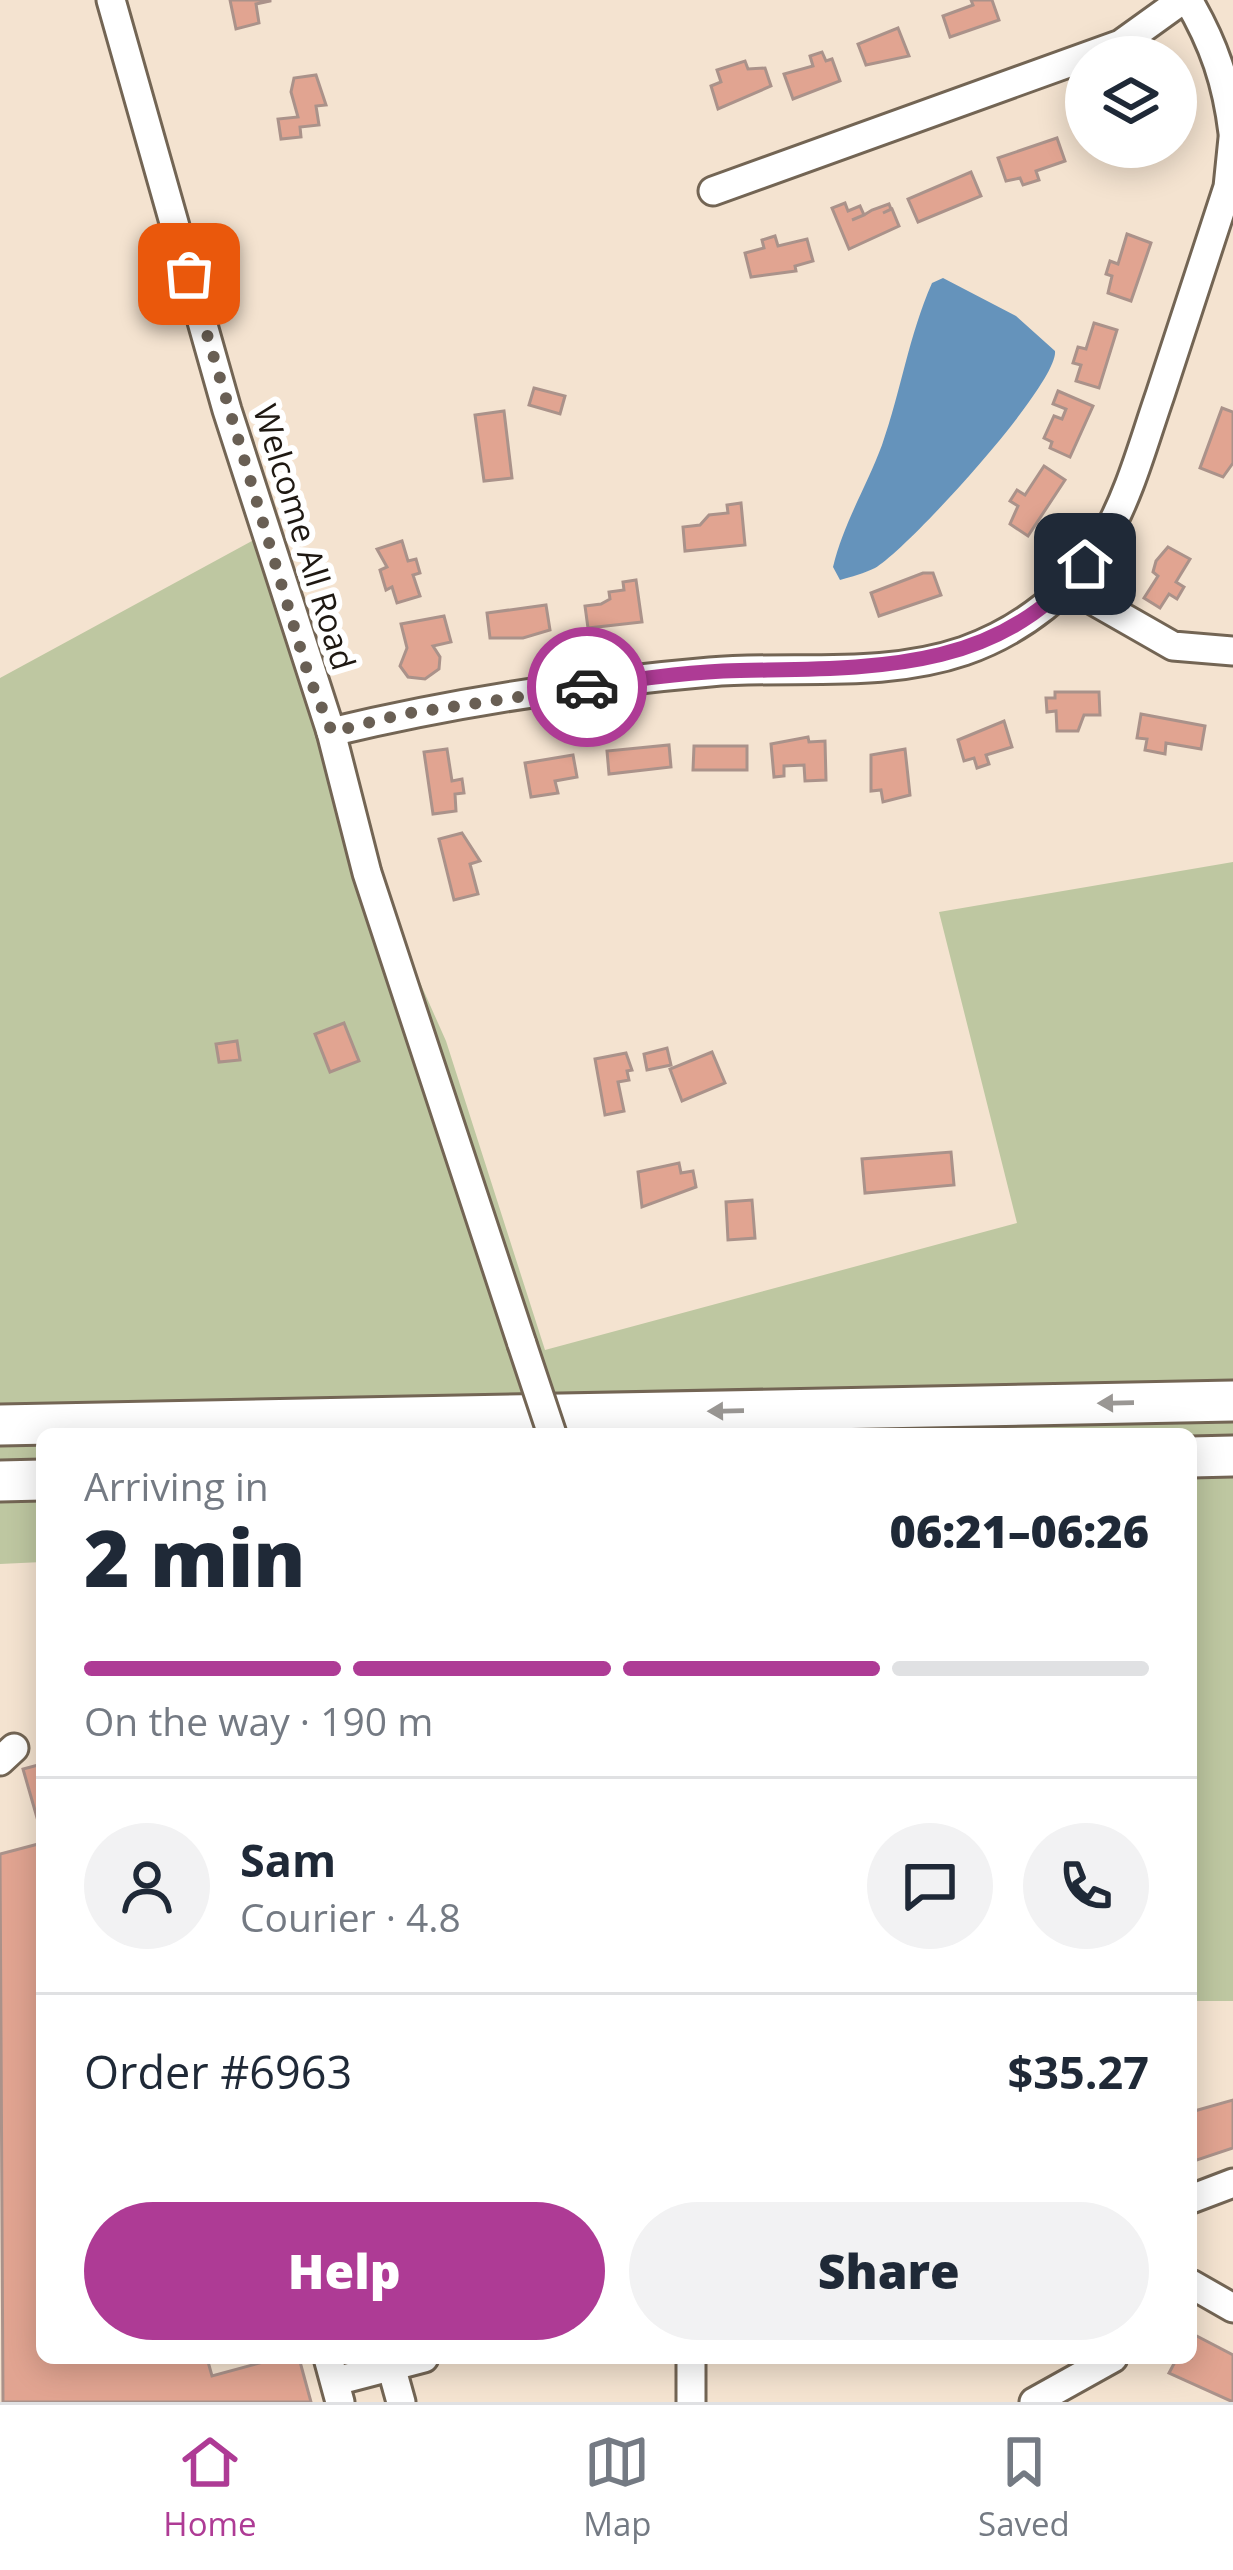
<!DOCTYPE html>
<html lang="en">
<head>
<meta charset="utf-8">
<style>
  :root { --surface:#fff; --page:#f2f2f3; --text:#1f2937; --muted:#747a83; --line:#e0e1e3; --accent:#ae3b95 }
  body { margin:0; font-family:"Open Sans",sans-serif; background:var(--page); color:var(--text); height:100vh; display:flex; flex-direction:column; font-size:45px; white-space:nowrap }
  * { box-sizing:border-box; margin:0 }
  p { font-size:39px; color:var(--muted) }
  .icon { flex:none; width:66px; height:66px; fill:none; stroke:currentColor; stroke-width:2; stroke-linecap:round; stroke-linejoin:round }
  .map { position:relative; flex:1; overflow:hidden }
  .sheet { position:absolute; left:36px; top:1428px; width:1161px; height:936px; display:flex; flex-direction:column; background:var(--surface); border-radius:18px; box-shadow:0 6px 30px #0003 }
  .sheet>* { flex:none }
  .fabs { position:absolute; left:1065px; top:36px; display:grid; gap:24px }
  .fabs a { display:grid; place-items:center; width:132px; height:132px; border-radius:50%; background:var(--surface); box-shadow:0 6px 30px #0003; font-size:60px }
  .pin { position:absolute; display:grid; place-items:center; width:102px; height:102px; color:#fff; margin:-51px; border-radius:24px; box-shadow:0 6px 18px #0006 }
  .courier { position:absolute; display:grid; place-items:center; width:120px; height:120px; margin:-60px; border:9px solid #ae3b95; border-radius:50%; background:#fff; color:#222; box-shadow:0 3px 15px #0007 }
  .summary em { font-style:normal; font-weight:800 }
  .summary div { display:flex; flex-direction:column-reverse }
  .summary { display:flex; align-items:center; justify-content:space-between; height:204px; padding:0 48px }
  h1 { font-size:78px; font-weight:800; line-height:90px }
  .bar { display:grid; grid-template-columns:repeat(4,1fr); gap:18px 12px; align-content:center; height:144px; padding:0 48px }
  .bar i { height:15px; border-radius:9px; background:var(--line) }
  .bar .selected { background:var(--accent) }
  .bar p { grid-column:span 4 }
  .line { display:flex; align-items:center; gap:30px; padding:0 48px; border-top:3px solid var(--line) }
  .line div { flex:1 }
  .round { display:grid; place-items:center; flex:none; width:126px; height:126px; border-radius:63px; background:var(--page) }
  .action { display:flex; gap:24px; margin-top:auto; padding:24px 48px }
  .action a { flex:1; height:138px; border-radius:72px; background:var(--accent); color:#fff; font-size:48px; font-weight:800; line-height:138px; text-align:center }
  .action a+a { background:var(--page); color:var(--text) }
  .menu { display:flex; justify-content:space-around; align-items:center; height:168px; border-top:3px solid var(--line); background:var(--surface); font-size:33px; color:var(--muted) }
  .menu a { display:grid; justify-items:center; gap:6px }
  .menu .selected { color:var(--accent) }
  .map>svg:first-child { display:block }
  .green { fill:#bec7a1 }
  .water { fill:#6593bb }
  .building { fill:#e1a491; stroke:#aa928a; stroke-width:3 }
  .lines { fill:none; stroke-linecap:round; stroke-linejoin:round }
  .minor-casing { stroke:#736554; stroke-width:33 }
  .highway-casing { stroke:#736554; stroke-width:45 }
  .minor { stroke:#fff; stroke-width:27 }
  .highway { stroke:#fff; stroke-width:39 }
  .minor-bridge-casing { stroke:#736554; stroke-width:33; stroke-linecap:butt }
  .minor-bridge { stroke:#fff; stroke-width:27 }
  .oneway { fill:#9a9794 }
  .done { stroke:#695f54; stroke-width:12; stroke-dasharray:0 21.6 }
  .route { stroke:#ae3b95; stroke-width:15 }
  .labels { text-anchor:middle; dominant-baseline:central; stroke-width:12; stroke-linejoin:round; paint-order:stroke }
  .street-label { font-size:33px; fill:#1e1812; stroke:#fff }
</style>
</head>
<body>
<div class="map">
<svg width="1233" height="2402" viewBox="0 0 1233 2402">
  <rect width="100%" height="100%" fill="#f4e3d0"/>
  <!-- green -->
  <polygon class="green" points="263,535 390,915 446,1041 545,1350 1017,1223 939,912 1233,862 1233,2001 1191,2001 1191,1434 42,1434 42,1562 0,1564 0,678"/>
  <!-- water -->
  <path class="water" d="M 943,278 L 1016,316 L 1055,351 C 1059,384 907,550 875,568 C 865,573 851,577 840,580 L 833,567 C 844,522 866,488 882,445 C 901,391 909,335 932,283 Z"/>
  <!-- building -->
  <g class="building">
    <polygon points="230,0 270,0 270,1 256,4 259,23 236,29"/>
    <polygon points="971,0 992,0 999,20 950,37 943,16 973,5"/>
    <polygon points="898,28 909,56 866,65 858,44"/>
    <polygon points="822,52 826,61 832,59 840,81 793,99 784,74 813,66 810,56"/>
    <polygon points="745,61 748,69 765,68 771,86 718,109 711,86 721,82 717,70"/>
    <polygon points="316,75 326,105 316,106 319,125 300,127 301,137 281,139 278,119 298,117 291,92 294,78"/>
    <polygon points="1057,138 1065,161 1036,171 1039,180 1023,185 1020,178 1006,181 998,158"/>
    <polygon points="971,172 981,196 918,222 908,199"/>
    <polygon points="845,203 848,211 860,206 864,215 852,220 864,215 872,210 889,204 891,209 883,213 892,209 899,226 849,249 832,208"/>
    <polygon points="1127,234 1151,243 1131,301 1108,293 1112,276 1106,274 1110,261 1118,264"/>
    <polygon points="775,236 778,246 807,239 813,261 795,266 796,271 751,277 745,253 764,248 762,240"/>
    <polygon points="1094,323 1117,330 1099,388 1076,381 1081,365 1073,363 1078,347 1086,349"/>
    <polygon points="534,388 565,396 560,414 529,405"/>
    <polygon points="1058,391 1093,406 1070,457 1050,448 1052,442 1044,438 1054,416 1062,419 1066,409 1053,404"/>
    <polygon points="1222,408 1233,412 1233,463 1223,477 1200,468"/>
    <polygon points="504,411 512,478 484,481 475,415"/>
    <polygon points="1044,466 1065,480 1028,536 1010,524 1018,506 1010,501 1017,490 1025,495"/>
    <polygon points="741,503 745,545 685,551 683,527 700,525 709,515 728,513 727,505"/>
    <polygon points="402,541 408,561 416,559 420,573 413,575 420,596 397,603 392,587 386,590 380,570 387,567 377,549"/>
    <polygon points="1168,547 1190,559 1176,582 1184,587 1177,599 1169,594 1160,608 1144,598 1158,576 1153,572 1156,561"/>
    <polygon points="923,573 933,573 941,595 879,616 871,593"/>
    <polygon points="636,580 642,622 588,628 585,606 601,604 610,599 609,592 624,590 623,582"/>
    <polygon points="546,605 550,630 523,638 490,638 487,613"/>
    <polygon points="444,616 451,642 433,646 440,657 439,669 425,679 408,677 400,666 407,648 401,624"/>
    <polygon points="1055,692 1099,692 1100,715 1084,715 1078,731 1057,731 1056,711 1047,712 1046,698 1055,698"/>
    <polygon points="1141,714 1205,726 1201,749 1166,743 1165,754 1145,750 1147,739 1137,738"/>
    <polygon points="1004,721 1012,747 986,755 989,764 977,768 974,758 964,761 958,740"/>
    <polygon points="808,737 809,742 825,741 826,780 805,781 804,765 784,766 784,776 774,777 771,744"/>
    <polygon points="669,745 671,767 609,774 607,751"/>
    <polygon points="694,746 747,746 747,770 693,770"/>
    <polygon points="447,749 452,781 462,779 464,793 455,794 456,811 433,814 424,752"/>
    <polygon points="905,749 910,795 883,802 881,790 871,791 871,755"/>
    <polygon points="573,755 577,777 555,781 558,793 531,797 525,763"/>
    <polygon points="462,833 480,861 470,864 478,894 454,900 439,839"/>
    <polygon points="344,1023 359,1061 330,1072 315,1034"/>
    <polygon points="237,1041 240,1060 219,1062 216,1044"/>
    <polygon points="667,1048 671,1065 647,1070 644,1054"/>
    <polygon points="712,1052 725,1083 682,1101 670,1069"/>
    <polygon points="626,1053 632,1070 627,1071 629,1080 618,1082 624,1111 605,1115 595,1059"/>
    <polygon points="951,1152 954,1185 865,1193 862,1159"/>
    <polygon points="679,1163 681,1173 693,1171 696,1187 642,1207 638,1172"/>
    <polygon points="752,1200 755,1238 728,1240 726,1202"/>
    <polygon points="42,1764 42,1835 23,1769"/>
    <polygon points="42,1843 42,2358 207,2358 212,2376 278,2358 299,2358 311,2402 3,2402 0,1854"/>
    <polygon points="1233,2100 1233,2148 1191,2162 1191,2112"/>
    <polygon points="1191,2333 1233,2355 1233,2402 1169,2373 1177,2358 1191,2358"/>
  </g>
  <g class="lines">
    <!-- minor casing -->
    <g class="minor-casing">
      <g id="minor">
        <polyline points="111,0 227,410 331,732 367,873 522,1344"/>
        <path d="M 1188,0 C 1214,44 1227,83 1233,133"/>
        <polyline points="713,191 1121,44 1182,0"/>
        <polyline points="1068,586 1173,646 1233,651"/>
        <path d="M 331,732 C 455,702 583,683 710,672 C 794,665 882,679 964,651 C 1021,631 1073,591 1104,539 C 1130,494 1143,444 1160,395 C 1183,325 1206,256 1228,187 L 1233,138"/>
        <polyline points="0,1761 14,1748"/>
        <polyline points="1191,2199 1233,2183"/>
        <polyline points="1191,2284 1233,2308"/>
        <polyline points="328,2358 340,2402"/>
        <polyline points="391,2366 401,2402"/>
        <polyline points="336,2381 424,2358"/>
        <polyline points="691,2402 691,2358"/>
        <polyline points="1034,2402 1113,2358"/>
      </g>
    </g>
    <!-- highway casing -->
    <g class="highway-casing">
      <g id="highway">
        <polyline points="0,1425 1233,1401"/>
        <polyline points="1191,1457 1233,1456"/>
        <polyline points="0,1481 42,1480"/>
      </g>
    </g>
    <!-- minor -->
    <use href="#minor" class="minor"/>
    <!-- highway -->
    <use href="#highway" class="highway"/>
    <!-- minor-bridge casing -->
    <g class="minor-bridge-casing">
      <polyline id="minor-bridge" points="522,1344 552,1434"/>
    </g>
    <!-- minor-bridge -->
    <use href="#minor-bridge" class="minor-bridge"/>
  </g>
  <!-- one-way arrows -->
  <defs><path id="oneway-solid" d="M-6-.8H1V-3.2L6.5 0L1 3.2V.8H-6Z" transform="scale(3)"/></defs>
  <g class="oneway">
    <use href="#oneway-solid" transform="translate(1116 1403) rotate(179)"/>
    <use href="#oneway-solid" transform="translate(726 1411) rotate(179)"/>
  </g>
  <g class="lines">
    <!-- done -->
    <polyline class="done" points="189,274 309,677 332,732 403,714 587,687"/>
    <!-- route -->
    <path class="route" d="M 587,687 C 632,680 678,673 723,671 C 855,667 995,679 1085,564"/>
  </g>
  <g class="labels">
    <!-- street labels -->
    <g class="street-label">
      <text transform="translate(305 537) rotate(73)">Welcome All Road</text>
    </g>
  </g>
</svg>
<div class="fabs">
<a><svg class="icon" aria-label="layers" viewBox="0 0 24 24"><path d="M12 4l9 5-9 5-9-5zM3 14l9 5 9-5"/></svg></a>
</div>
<div class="pin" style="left:189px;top:274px;background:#ea580c"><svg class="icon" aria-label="bag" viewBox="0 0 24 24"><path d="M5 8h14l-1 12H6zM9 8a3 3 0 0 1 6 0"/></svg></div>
<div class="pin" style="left:1085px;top:564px;background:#1f2937"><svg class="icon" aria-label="home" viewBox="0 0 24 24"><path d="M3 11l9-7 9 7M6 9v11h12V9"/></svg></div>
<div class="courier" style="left:587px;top:687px"><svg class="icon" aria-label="car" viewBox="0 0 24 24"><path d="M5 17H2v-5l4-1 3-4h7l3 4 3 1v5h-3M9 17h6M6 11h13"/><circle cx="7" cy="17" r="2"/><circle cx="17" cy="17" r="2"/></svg></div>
<section class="sheet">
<div class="summary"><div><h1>2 min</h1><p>Arriving in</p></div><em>06:21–06:26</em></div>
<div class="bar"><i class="selected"></i><i class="selected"></i><i class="selected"></i><i></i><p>On the way · 190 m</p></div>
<div class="line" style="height:216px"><a class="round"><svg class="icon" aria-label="person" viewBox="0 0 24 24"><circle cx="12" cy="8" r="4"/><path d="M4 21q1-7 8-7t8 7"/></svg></a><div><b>Sam</b><p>Courier · 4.8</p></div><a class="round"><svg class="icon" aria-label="chat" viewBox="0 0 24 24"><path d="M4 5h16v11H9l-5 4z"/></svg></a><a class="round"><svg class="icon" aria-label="phone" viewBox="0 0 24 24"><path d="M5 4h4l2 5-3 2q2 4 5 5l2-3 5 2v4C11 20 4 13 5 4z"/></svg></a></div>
<div class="line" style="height:156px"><div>Order #6963</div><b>$35.27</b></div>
<div class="action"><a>Help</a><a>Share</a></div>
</section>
</div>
<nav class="menu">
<a class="selected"><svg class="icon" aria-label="home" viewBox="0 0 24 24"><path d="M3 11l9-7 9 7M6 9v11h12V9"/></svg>Home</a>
<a><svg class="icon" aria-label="map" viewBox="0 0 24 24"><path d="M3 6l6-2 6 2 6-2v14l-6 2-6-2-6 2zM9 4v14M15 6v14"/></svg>Map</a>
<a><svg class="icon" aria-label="saved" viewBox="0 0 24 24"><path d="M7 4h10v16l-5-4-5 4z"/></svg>Saved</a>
</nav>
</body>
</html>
